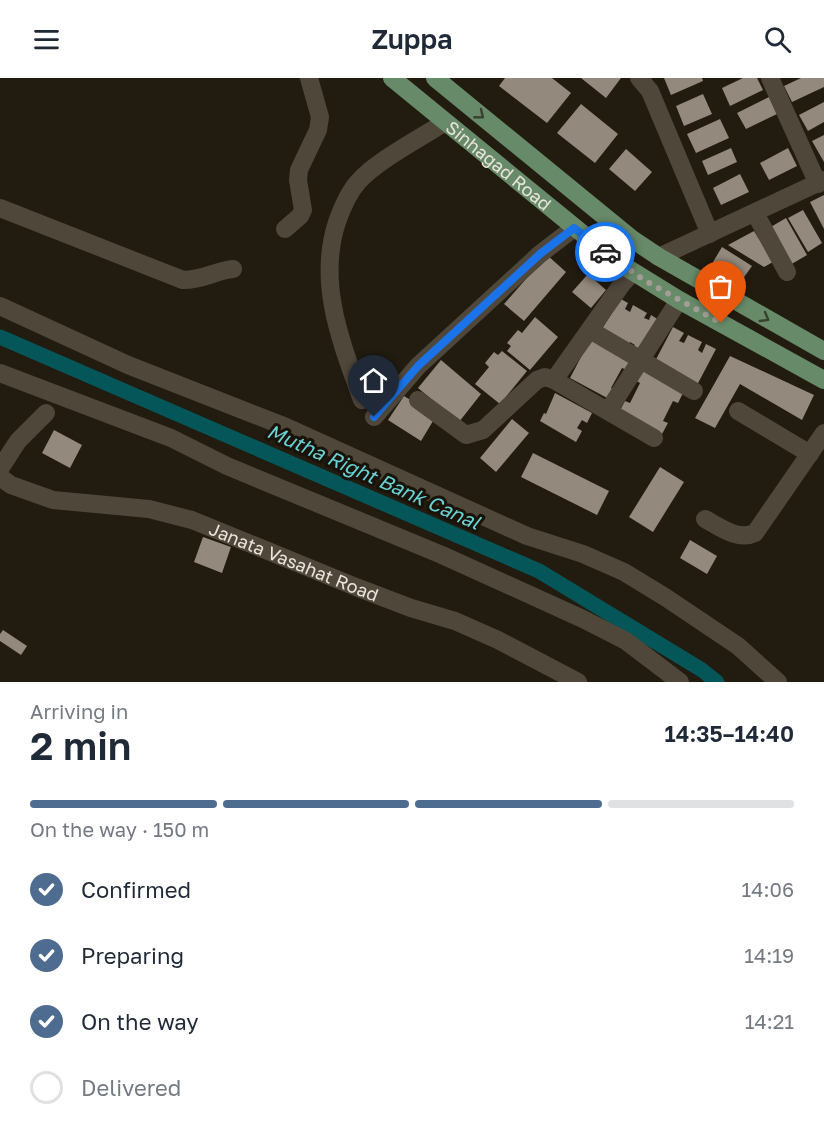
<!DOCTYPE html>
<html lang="en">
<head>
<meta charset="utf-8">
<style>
  :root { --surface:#fff; --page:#f6f6f7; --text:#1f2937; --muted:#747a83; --line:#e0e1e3; --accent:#4e6b90 }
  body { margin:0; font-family:"Golos Text",sans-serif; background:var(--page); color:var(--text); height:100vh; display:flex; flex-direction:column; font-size:22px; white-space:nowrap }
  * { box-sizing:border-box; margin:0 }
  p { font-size:20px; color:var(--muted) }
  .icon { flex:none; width:33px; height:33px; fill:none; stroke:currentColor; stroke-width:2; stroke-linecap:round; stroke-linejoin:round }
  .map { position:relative; height:604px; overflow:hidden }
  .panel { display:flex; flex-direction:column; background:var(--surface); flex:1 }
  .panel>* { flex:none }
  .pin { position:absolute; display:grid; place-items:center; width:51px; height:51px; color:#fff; margin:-62px -26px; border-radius:50% 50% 50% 0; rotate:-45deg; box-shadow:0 0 6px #0007 }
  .pin .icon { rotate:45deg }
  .courier { position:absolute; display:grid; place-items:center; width:60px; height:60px; margin:-30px; border:4px solid #1a73e8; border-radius:50%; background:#fff; color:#222; box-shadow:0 2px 8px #0007 }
  .headline em { font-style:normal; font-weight:600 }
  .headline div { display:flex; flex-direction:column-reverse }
  .headline { display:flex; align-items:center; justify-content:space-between; height:102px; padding:0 30px }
  h1 { font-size:39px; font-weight:600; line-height:45px }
  .bar { display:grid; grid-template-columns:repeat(4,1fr); gap:9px 6px; align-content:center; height:72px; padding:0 30px }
  .bar i { height:8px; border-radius:4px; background:var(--line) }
  .bar .on { background:var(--accent) }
  .bar p { grid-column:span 4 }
  ol { padding:0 30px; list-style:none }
  li { display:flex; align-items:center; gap:18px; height:66px }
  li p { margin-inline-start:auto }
  li .icon { padding:6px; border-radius:50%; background:var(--accent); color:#fff; stroke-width:4 }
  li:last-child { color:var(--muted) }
  li i { width:33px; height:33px; border:3px solid var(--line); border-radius:50% }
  header { display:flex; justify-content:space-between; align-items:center; height:78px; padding:0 30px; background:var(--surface); font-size:27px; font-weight:600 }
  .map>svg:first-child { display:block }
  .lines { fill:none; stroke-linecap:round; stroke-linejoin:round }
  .canal { stroke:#045659; stroke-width:15 }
  .building { fill:#93897c }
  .minor { stroke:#50473b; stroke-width:18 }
  .major { stroke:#678a69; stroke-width:18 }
  .oneway { stroke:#38422e }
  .done { stroke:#a39e95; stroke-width:6; stroke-dasharray:0 10.8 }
  .route { stroke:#1a73e8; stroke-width:8 }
  .labels { text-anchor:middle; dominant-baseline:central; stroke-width:6; stroke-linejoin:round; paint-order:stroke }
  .street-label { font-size:18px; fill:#e9e4dc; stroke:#191207 }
  .water-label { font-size:20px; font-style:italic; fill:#68d3d7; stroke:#191207 }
</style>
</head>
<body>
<header><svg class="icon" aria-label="menu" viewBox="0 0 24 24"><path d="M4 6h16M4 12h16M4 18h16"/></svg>Zuppa<svg class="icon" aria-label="search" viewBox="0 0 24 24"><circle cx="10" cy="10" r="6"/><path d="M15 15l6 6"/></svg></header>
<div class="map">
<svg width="824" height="604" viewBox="0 0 824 604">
  <rect width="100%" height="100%" fill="#221b10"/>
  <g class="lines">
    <!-- canal -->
    <polyline class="canal" points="0,259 539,493 702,592 717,604"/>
  </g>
  <!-- building -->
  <g class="building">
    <polygon points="505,0 552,0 571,15 547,45 499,8"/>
    <polygon points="581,0 621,0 606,20"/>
    <polygon points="664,0 702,0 703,3 671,17"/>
    <polygon points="743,0 757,0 763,12 730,28 722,10"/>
    <polygon points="801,0 824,0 824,9 792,24 784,8"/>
    <polygon points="703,16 712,36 684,48 676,28"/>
    <polygon points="769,19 777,36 746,51 737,35"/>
    <polygon points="824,24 824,44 808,53 799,37"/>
    <polygon points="581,26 618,56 595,85 557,55"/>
    <polygon points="720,41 729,60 696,75 687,56"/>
    <polygon points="824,57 824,84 812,63"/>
    <polygon points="731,70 737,84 708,97 702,83"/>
    <polygon points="788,70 797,88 769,102 760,85"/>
    <polygon points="626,71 652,94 635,113 609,91"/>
    <polygon points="740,96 749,114 721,127 713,110"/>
    <polygon points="824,117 824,151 810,124"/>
    <polygon points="803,132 822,165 808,174 788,140"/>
    <polygon points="786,140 807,177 790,187 769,150"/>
    <polygon points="754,153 773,184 764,189 728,167"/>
    <polygon points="722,169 752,188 742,202 713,184"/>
    <polygon points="547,177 566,194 524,243 504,226"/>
    <polygon points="588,196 606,212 591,230 572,214"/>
    <polygon points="621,221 628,225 625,231 630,234 633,227 647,235 644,240 649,242 651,237 659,242 640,277 631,273 635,267 630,264 627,269 600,254"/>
    <polygon points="535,239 558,259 530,292 507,273 511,268 507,265 518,252 522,255"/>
    <polygon points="673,249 684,255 679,263 684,265 688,257 702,264 698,272 702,275 706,266 716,271 696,309 653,287"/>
    <polygon points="591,260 632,282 627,292 622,290 611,310 616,313 611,322 570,300"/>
    <polygon points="502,273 527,293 500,326 475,306 489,289 485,285 494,274 498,277"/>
    <polygon points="730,278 814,317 802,342 740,306 715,350 695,340"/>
    <polygon points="441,282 481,316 459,344 418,310"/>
    <polygon points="641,292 684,313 678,325 673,323 663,343 668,345 662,356 619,334 625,323 630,325 640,305 635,302"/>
    <polygon points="555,315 592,335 587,345 582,342 577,350 582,353 576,364 540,343 544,335 546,336"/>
    <polygon points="404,318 436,338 421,363 388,342"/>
    <polygon points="512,341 529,355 496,394 480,380"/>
    <polygon points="54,352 82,367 70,390 42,375"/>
    <polygon points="533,375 609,413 597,437 521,399"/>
    <polygon points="660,389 684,404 653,454 629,439"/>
    <polygon points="203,459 231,469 222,495 194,484"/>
    <polygon points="690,462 717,478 707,496 680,480"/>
    <polygon points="3,552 27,568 21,577 0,563 0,556"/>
  </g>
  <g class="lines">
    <!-- minor -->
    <g class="minor">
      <polyline points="639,0 650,13 710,156"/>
      <polyline points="770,0 818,106"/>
      <path d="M 0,130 L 183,202 C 204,202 214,193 233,191"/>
      <polyline points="755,135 787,194"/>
      <polyline points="285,151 300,138 303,132 298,102 299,92 318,52 320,39 309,0"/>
      <polyline points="659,179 824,102"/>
      <polyline points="0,228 128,287 286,349 527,458 583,476 624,494 665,519 738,568 778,604"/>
      <polyline points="590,252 694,313"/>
      <polyline points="0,295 171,360 227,388 442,477 583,541 626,563 680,604"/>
      <polyline points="554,302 622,206 633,194"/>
      <path d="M 362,322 C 341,264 317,205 337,144 C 342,130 348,115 358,104 C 376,83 421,60 445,44"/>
      <polyline points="418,322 466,357 483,352 537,302 545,299 554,302 654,360"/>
      <polyline points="608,333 679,222"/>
      <polyline points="738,333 810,376"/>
      <polyline points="374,339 418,288 540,176 574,150"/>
      <polyline points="0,391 18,363 46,335"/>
      <path id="s1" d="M 0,399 L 11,407 L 53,422 L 149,431 L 192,442 L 356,509 L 411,530 L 455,543 L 498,562 L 578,604"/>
      <path d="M 705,441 C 720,449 738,463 755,455 L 824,355"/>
    </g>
    <!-- major -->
    <g class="major">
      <path id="s2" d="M 392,0 L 616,183 L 679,222 L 824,302"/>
      <polyline points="435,0 632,161 659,179 824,273"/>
    </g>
  </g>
  <!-- one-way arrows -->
  <defs><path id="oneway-chevron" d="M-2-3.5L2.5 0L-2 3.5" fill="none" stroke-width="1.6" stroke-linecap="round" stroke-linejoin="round" transform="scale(1.5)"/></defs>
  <g class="oneway">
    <use href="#oneway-chevron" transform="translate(480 37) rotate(39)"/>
    <use href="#oneway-chevron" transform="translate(765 240) rotate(30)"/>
  </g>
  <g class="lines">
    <!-- done -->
    <polyline class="done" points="605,174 644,202 721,245"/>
    <!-- route -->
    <polyline class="route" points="374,339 418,288 540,176 574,150 605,174"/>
  </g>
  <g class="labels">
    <!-- street labels -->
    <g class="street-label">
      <text stroke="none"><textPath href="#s2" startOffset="138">Sinhagad Road</textPath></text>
      <text stroke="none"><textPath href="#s1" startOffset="309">Janata Vasahat Road</textPath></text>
    </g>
    <!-- water labels -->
    <g class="water-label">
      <text transform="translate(374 398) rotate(24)">Mutha Right Bank Canal</text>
    </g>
  </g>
</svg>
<div class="pin" style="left:721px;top:245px;background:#ea580c"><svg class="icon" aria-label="bag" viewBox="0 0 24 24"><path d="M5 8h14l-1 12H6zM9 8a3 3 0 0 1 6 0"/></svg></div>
<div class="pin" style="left:374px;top:339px;background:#1f2937"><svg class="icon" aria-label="home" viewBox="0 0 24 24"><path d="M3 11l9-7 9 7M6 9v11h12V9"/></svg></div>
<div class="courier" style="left:605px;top:174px"><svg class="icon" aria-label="car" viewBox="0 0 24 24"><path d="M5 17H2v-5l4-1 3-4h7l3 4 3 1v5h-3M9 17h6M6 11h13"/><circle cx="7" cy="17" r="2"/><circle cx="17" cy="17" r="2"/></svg></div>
</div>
<section class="panel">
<div class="headline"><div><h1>2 min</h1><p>Arriving in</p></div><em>14:35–14:40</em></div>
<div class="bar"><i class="on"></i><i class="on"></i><i class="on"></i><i></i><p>On the way · 150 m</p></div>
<ol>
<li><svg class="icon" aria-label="check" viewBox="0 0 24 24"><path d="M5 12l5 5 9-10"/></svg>Confirmed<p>14:06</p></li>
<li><svg class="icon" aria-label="check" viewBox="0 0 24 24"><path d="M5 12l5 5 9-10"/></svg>Preparing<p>14:19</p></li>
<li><svg class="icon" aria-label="check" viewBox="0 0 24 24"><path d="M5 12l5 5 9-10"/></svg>On the way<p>14:21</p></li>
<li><i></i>Delivered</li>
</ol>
</section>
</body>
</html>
